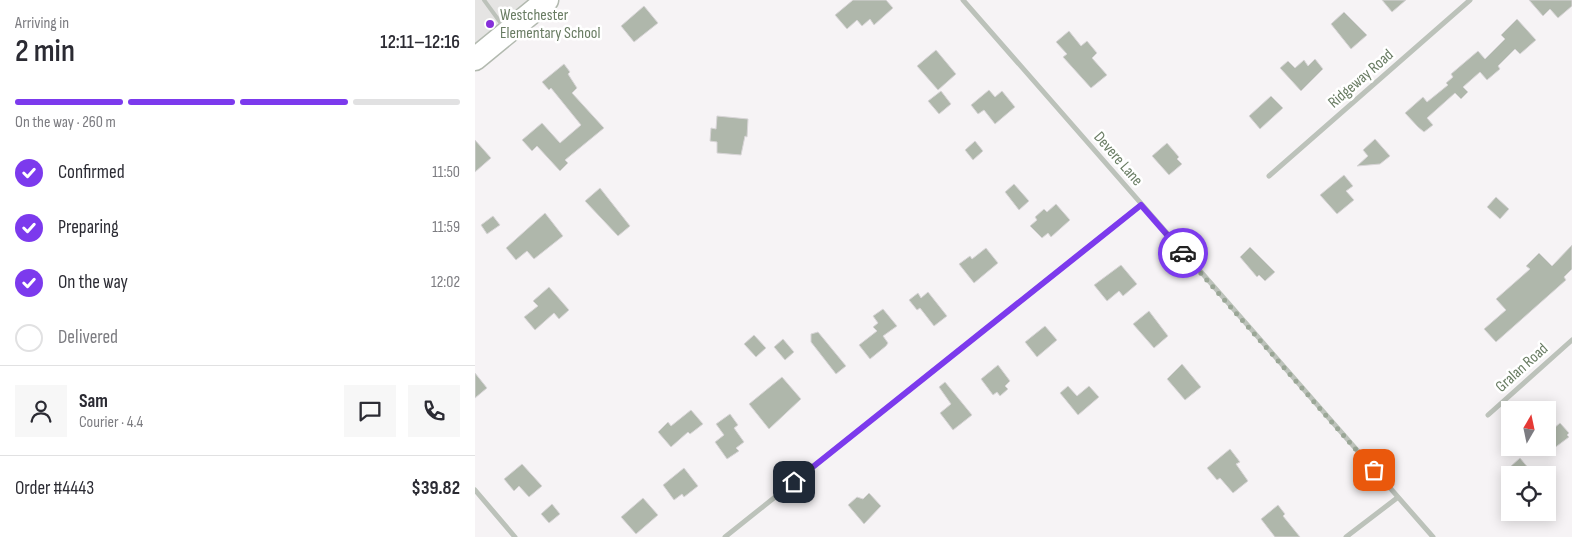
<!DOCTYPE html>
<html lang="en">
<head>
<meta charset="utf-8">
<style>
  :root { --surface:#fff; --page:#f7f7f7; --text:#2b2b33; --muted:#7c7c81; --line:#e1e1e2; --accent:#7c3aed }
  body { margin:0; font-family:"Sofia Sans Condensed",sans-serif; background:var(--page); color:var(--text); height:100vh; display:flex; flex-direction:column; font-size:19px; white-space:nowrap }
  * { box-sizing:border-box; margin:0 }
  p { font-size:16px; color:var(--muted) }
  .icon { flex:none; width:28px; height:28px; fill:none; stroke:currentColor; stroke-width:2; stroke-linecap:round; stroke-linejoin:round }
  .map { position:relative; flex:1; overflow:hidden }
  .details { display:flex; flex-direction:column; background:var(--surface); width:475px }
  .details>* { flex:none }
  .needle { width:32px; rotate:9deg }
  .buttons { position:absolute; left:1026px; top:401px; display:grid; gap:10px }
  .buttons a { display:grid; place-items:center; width:55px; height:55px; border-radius:0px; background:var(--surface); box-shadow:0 2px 12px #0003; font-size:25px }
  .pin { position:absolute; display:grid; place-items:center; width:42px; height:42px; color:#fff; margin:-21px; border-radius:10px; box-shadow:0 2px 8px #0006 }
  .courier { position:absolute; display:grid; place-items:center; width:50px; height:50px; margin:-25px; border:4px solid #7c3aed; border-radius:50%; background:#fff; color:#222; box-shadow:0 1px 6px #0007 }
  .overview em { font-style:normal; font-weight:600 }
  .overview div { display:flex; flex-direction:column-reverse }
  .overview { display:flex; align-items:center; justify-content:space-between; height:85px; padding:0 15px }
  h1 { font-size:32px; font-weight:600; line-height:38px }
  .bar { display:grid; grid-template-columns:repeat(4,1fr); gap:8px 5px; align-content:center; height:60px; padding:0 15px }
  .bar i { height:6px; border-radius:4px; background:var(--line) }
  .bar .on { background:var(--accent) }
  .bar p { grid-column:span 4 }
  .line { display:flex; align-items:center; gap:12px; padding:0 15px; border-top:1px solid var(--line) }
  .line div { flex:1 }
  .round { display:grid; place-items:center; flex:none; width:52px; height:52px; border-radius:0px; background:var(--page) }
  ol { padding:0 15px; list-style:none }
  li { display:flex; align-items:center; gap:15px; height:55px }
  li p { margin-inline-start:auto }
  li .icon { padding:5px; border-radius:50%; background:var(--accent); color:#fff; stroke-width:4 }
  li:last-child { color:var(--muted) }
  li i { width:28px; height:28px; border:2px solid var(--line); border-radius:50% }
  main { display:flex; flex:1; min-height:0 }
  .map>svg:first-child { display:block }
  .built { fill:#e5e4e3 }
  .building { fill:#afb7ab; stroke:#d8d5d7 }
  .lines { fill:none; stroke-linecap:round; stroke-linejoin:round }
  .secondary-casing { stroke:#b2b9af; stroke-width:25 }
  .lane { stroke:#bcc2ba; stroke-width:4 }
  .street { stroke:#bcc2ba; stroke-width:5 }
  .secondary { stroke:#fff; stroke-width:22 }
  .done { stroke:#9aa696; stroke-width:5; stroke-dasharray:0 9 }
  .route { stroke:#7c3aed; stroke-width:6 }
  .poi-dot { fill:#862fda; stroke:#fff; stroke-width:2 }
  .labels { text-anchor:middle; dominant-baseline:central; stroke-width:5; stroke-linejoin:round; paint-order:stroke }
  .poi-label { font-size:16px; fill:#697c63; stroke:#fff; text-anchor:start }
  .street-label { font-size:16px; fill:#697c63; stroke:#fff }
</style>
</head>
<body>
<main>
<section class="details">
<div class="overview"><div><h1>2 min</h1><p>Arriving in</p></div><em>12:11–12:16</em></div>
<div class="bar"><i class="on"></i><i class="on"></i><i class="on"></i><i></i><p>On the way · 260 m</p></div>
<ol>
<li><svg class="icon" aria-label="check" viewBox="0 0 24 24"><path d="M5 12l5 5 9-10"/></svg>Confirmed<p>11:50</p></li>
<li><svg class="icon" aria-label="check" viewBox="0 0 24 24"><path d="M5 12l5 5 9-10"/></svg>Preparing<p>11:59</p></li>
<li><svg class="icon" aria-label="check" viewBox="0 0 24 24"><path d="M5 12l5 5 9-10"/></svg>On the way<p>12:02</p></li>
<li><i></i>Delivered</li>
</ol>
<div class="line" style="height:90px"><a class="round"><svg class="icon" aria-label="person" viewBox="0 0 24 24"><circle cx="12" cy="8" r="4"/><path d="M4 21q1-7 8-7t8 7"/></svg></a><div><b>Sam</b><p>Courier · 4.4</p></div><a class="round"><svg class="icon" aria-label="chat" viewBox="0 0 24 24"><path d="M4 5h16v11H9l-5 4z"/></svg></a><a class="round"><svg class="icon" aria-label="phone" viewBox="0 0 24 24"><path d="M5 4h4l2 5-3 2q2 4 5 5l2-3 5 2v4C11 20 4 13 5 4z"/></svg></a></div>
<div class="line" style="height:65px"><div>Order #4443</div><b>$39.82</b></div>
</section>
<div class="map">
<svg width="1097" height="537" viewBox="0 0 1097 537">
  <rect width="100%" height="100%" fill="#f6f3f5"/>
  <!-- built -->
  <polygon class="built" points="0,0 59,0 0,48"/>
  <!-- building -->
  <g class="building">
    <polygon points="378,0 411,0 418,8 399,25 395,19 387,26 382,20 372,29 360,15"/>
    <polygon points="907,0 931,0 917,12"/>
    <polygon points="1054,0 1097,0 1097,6 1083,18 1075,9 1068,16"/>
    <polygon points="169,6 183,23 159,42 146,26"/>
    <polygon points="869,12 892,35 876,49 856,24"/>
    <polygon points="1042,19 1061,40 1045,54 1040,49 1023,66 1025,69 1012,80 1005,72 988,87 993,92 986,99 980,93 952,118 958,125 949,132 943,127 930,113 948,97 952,102 973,85 971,83 978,77 976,74 1003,51 1010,59 1030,39 1026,35"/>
    <polygon points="594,31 606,46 612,41 622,53 617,58 632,75 616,88 588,57 592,54 581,42"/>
    <polygon points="461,50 481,74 463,90 442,66"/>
    <polygon points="840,59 848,69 826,91 805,68 813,61 820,68 829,60 833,66"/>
    <polygon points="89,64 95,72 93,74 102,88 97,93 129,128 90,160 93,163 85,171 62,146 57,151 47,140 67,123 85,143 106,125 76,88 74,90 67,82"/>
    <polygon points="514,90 520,97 527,91 540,107 520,124 509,110 503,114 496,105"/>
    <polygon points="466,91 476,104 464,114 453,101"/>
    <polygon points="796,96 808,108 785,129 774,116"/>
    <polygon points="242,116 273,119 272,137 270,136 266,155 242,153 242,142 235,141 236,128 241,129"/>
    <polygon points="900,139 915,156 905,164 882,166 893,156 888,150"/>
    <polygon points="0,140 16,158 0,172"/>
    <polygon points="500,141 508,151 498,160 490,150"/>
    <polygon points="692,143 704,157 702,159 707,164 694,175 677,156"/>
    <polygon points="869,175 878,186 871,191 879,200 862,214 845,195"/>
    <polygon points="539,184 554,201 544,210 530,192"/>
    <polygon points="125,188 155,226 143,236 110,201"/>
    <polygon points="1021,197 1034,209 1025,219 1012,207"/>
    <polygon points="581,204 595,220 576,237 573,233 567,238 555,226 562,220 560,217 569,209 572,212"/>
    <polygon points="70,213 88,236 59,259 52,251 41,260 31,248"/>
    <polygon points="18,216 25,225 12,234 6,225"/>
    <polygon points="1097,245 1097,269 1089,277 1091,280 1021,342 1009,329 1031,310 1021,299 1055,269 1051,266 1064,253 1077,266"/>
    <polygon points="775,247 800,272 790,281 784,275 782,277 765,257"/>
    <polygon points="511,248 523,263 499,283 484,264 495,256 497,259"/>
    <polygon points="646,265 662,284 648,296 644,291 632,301 619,285"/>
    <polygon points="74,287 94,310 84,319 79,313 60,330 49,317 63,306 58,301"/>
    <polygon points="453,292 472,316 459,326 445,308 442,310 434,300 443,293 446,298"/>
    <polygon points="408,309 422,326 408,336 413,343 411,346 395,359 384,345 402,331 398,327 403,323 398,316"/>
    <polygon points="674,311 693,336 679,348 658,324"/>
    <polygon points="570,326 582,340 562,357 550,342"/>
    <polygon points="343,332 371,366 361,374 336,342 336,334"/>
    <polygon points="279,335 291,348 281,357 269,344"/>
    <polygon points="308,339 319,352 310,360 299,347"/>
    <polygon points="707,364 726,387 710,400 692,379"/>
    <polygon points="523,365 535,381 530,386 533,389 525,396 522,392 518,395 506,379"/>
    <polygon points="0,373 12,388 0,398"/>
    <polygon points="307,377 326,399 294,429 274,404"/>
    <polygon points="470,382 497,415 478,430 465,413 476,404 464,387"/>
    <polygon points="593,386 602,396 614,386 624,397 603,415 585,393"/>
    <polygon points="216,410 228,424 215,434 213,432 196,447 183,432 193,422 196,426"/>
    <polygon points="255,414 263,425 259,428 269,442 261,448 264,451 252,459 240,442 249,435 241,424"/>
    <polygon points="1085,423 1094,433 1092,435 1094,437 1078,449 1072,442 1072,434"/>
    <polygon points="755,449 765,462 761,464 773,481 758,493 745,478 742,480 732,468"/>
    <polygon points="1045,458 1059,475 1026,475"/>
    <polygon points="47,464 67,486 54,497 44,486 39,491 29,479"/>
    <polygon points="209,468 223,486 209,497 207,494 199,500 188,485"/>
    <polygon points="394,493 406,506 389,524 373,505 382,497 388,499"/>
    <polygon points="168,498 183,515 161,534 146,517"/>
    <polygon points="77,504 85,514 74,523 66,514"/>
    <polygon points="803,505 810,514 808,516 825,537 800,537 786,519"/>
  </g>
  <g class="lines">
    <!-- secondary casing -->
    <g class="secondary-casing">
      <polyline id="secondary" points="0,59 72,0"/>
    </g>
    <!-- lane -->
    <polyline class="lane" points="9,0 28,26"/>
    <!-- street -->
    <g class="street">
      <polyline points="488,0 958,537"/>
      <polyline points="794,176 995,0"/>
      <polyline points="1013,415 1097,340"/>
      <polyline points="0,490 40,537"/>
      <polyline points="250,537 666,205"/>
      <polyline points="871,537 922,498"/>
    </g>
    <!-- secondary -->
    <use href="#secondary" class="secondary"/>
  </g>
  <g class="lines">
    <!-- done -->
    <polyline class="done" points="708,253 899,470"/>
    <!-- route -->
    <polyline class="route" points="319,482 666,205 708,253"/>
  </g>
  <!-- markers -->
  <circle class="poi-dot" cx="15" cy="24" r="5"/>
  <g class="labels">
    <!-- poi labels -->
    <g class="poi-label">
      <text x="25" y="15">Westchester<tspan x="25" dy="18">Elementary School</tspan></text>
    </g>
    <!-- street labels -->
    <g class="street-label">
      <text transform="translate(886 79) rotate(-41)">Ridgeway Road</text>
      <text transform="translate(643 159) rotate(49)">Devere Lane</text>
      <text transform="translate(1047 368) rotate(-42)">Gralan Road</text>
    </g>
  </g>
</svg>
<div class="buttons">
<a><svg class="needle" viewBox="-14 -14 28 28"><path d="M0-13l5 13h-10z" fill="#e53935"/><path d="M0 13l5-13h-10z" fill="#7c7c81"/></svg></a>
<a><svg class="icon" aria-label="locate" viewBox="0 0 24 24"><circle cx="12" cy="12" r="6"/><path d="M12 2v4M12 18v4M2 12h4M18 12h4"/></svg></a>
</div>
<div class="pin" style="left:899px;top:470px;background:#ea580c"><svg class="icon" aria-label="bag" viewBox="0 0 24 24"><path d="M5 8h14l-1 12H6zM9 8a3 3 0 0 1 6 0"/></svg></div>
<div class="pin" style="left:319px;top:482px;background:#1f2937"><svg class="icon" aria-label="home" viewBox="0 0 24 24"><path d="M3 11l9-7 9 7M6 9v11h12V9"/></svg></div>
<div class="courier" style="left:708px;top:253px"><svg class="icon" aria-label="car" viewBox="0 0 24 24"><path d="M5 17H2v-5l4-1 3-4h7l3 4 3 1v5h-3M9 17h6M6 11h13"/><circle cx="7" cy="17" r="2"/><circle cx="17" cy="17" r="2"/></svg></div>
</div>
</main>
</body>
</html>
